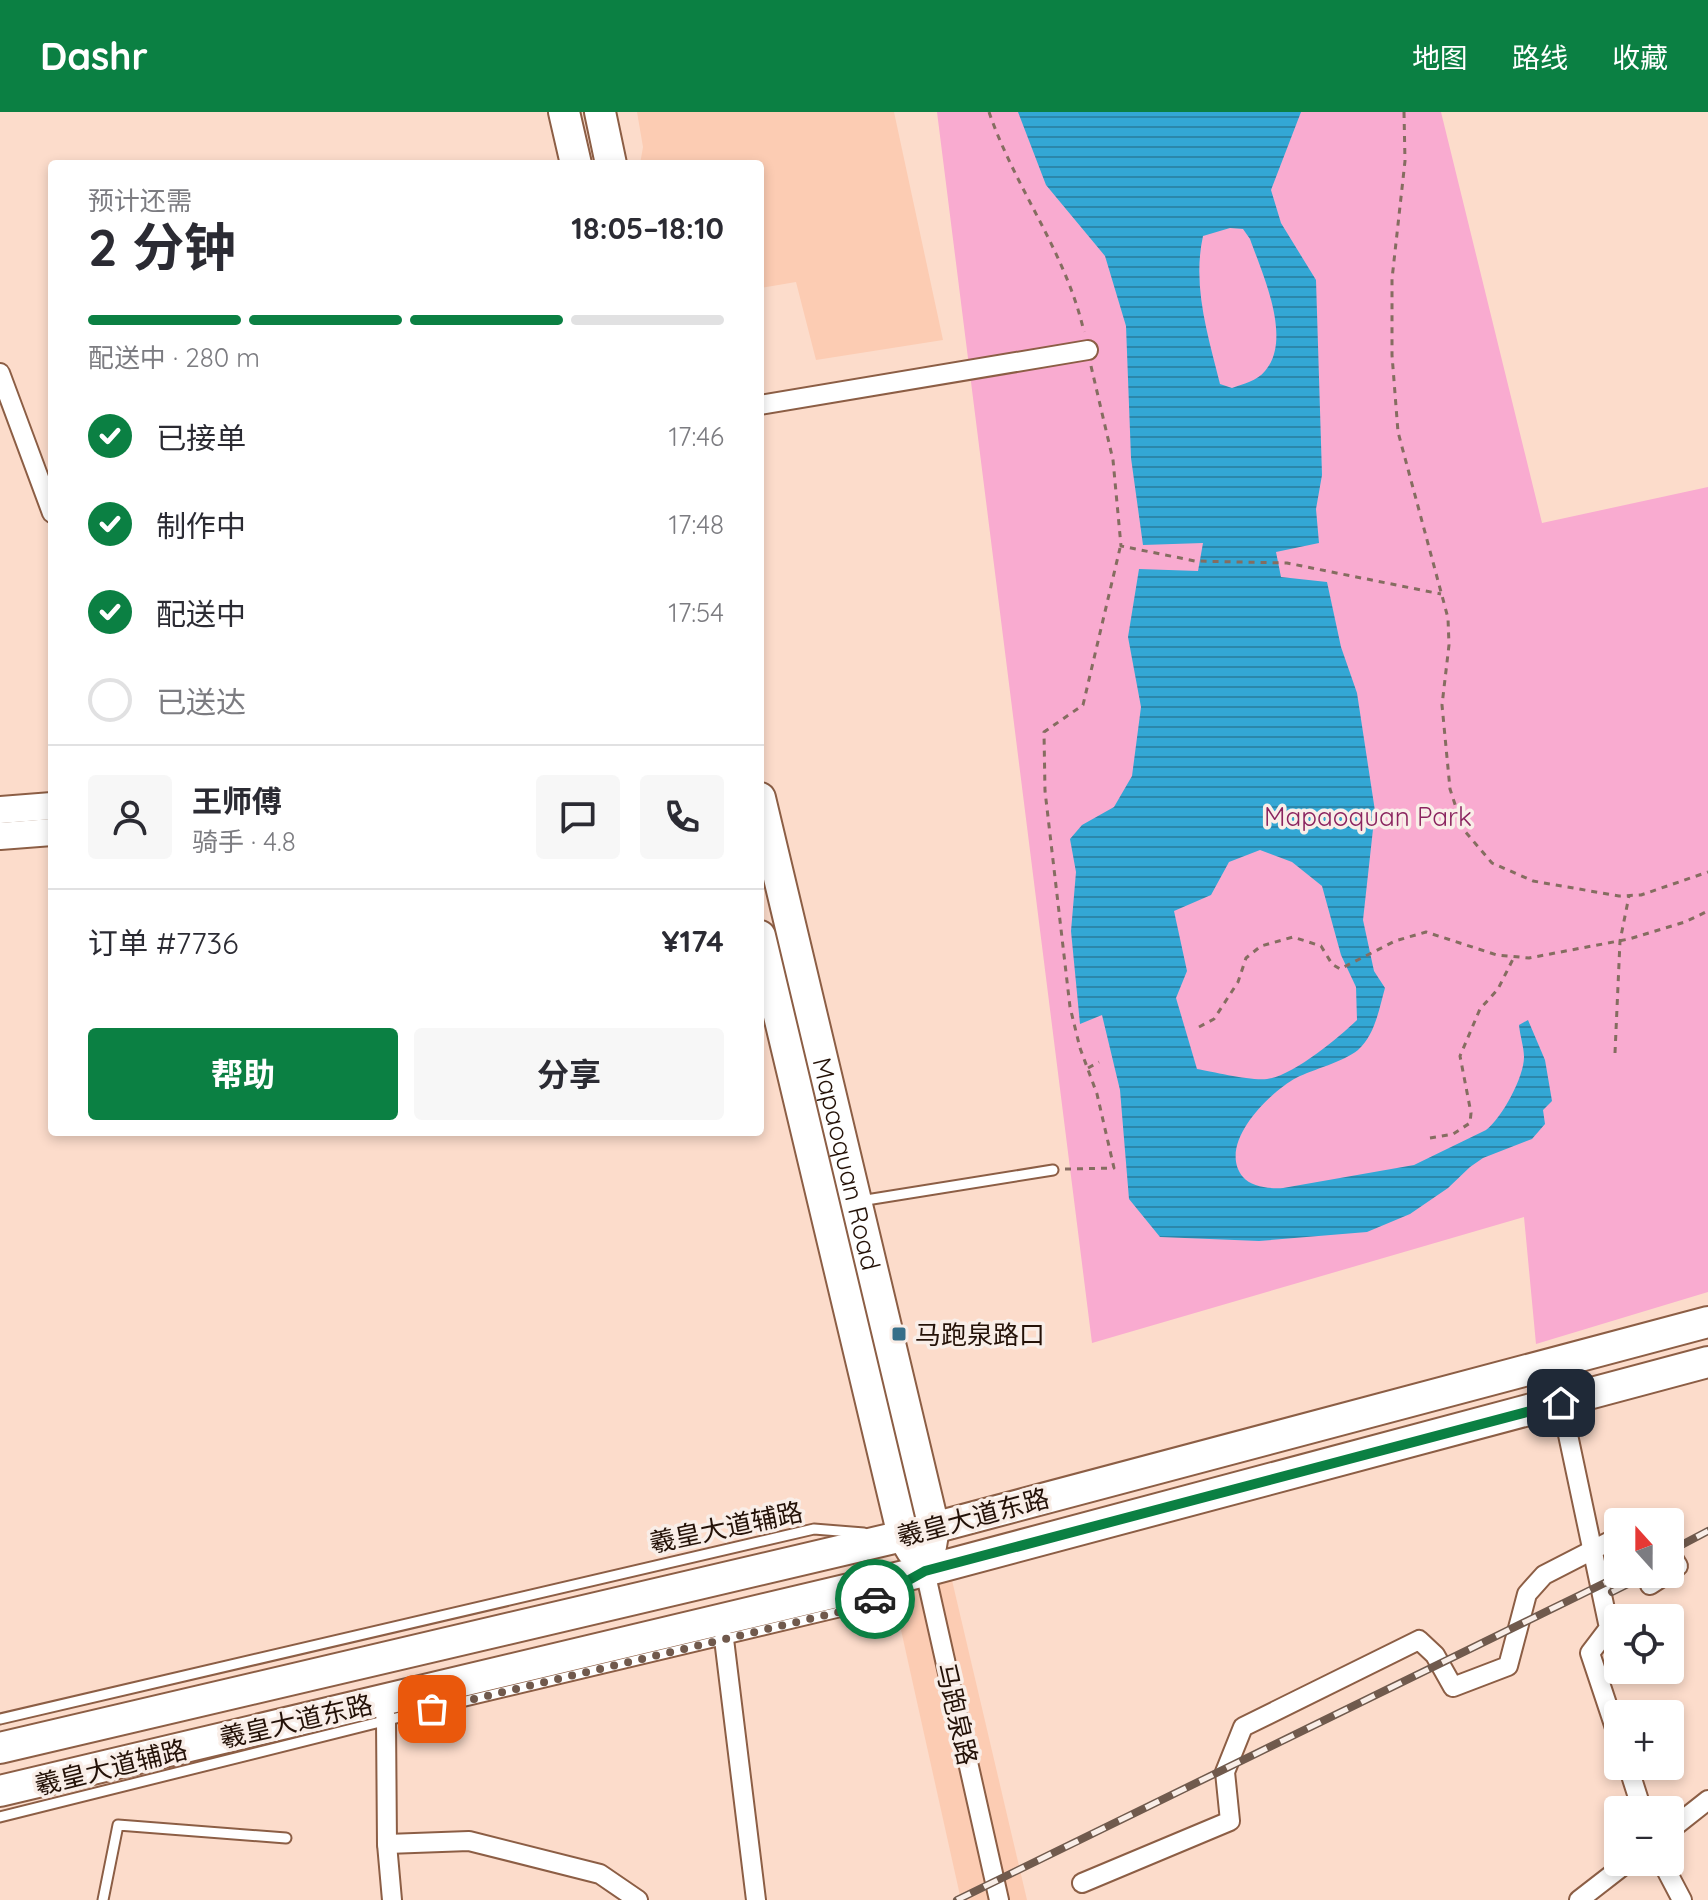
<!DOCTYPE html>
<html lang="zh">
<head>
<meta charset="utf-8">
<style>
  :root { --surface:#fff; --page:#f7f7f7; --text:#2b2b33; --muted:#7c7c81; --line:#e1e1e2; --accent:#0b8043 }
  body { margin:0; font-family:Quicksand,"Noto Sans SC",sans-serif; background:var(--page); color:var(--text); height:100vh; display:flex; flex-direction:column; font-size:30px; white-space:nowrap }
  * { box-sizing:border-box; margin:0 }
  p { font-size:26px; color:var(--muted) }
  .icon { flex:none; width:44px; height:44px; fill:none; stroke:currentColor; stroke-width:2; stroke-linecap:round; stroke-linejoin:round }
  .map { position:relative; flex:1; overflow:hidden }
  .details { position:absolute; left:48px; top:48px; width:716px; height:976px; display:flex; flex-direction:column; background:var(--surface); border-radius:8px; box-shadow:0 4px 12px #0003 }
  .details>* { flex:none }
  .needle { width:52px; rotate:339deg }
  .fabs { position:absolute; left:1604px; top:1396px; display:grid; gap:16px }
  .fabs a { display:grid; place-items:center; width:80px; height:80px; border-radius:8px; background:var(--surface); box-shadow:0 4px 12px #0003; font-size:40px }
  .pin { position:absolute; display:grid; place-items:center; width:68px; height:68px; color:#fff; margin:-34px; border-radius:16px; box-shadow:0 4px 12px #0006 }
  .courier { position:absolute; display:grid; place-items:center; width:80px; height:80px; margin:-40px; border:6px solid #0b8043; border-radius:50%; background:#fff; color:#222; box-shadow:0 2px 10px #0007 }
  .head em { font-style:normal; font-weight:700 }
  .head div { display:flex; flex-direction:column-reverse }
  .head { display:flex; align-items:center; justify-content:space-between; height:136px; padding:0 40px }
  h1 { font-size:52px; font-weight:700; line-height:60px }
  .bar { display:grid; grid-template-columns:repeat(4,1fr); gap:12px 8px; align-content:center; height:96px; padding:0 40px }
  .bar i { height:10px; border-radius:6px; background:var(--line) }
  .bar .selected { background:var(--accent) }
  .bar p { grid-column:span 4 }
  .line { display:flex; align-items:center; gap:20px; padding:0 40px; border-top:2px solid var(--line) }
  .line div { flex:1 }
  .round { display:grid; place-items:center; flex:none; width:84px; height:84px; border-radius:8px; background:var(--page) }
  ol { padding:0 40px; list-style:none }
  li { display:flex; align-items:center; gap:24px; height:88px }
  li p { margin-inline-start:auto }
  li .icon { padding:8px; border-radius:50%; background:var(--accent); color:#fff; stroke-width:4 }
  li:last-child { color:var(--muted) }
  li i { width:44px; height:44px; border:4px solid var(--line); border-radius:50% }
  .action { display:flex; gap:16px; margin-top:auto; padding:16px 40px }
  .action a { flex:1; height:92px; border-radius:8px; background:var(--accent); color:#fff; font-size:32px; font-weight:700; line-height:92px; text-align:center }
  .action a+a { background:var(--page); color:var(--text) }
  header { display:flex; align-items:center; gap:48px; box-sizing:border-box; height:112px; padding:0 40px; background:var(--accent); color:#fff }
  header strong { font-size:38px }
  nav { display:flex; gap:44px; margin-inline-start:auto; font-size:28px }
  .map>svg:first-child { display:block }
  .built { fill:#fcccb3 }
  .park { fill:#f9abd0 }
  .water { fill:url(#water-rules); fill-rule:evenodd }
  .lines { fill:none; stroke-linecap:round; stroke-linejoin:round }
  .lane-casing { stroke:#8c5e45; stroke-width:13 }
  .street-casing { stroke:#8c5e45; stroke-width:22 }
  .secondary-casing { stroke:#8c5e45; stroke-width:30 }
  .primary-casing { stroke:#8c5e45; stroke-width:34 }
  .path { stroke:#856d60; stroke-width:3; stroke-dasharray:6 6; stroke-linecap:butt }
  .lane { stroke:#fff; stroke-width:9 }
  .street { stroke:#fff; stroke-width:18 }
  .secondary { stroke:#fff; stroke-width:26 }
  .primary { stroke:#fff; stroke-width:30 }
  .rail-casing { stroke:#705a4d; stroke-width:8 }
  .rail { stroke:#f9eee8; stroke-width:5; stroke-dasharray:15; stroke-linecap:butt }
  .done { stroke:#70594c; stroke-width:8; stroke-dasharray:0 14.4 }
  .route { stroke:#0b8043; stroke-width:10 }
  .poi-dot { fill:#366f89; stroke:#f9eee8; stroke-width:3 }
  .labels { text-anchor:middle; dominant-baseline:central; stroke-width:7; stroke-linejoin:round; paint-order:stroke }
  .park-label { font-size:26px; fill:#8b245f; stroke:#f9eee8 }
  .street-label { font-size:26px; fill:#241208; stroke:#f9eee8 }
  .poi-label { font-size:26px; fill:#241208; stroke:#f9eee8; text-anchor:start }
</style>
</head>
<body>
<header>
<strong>Dashr</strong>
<nav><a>地图</a><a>路线</a><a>收藏</a></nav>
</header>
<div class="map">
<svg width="1708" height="1788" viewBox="0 0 1708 1788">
  <defs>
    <pattern id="water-rules" width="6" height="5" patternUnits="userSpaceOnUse" patternTransform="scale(2)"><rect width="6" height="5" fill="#33a7d5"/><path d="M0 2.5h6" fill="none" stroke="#2b87ab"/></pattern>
  </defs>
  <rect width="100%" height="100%" fill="#fcdccb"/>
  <!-- built -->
  <g class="built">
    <polygon points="637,0 894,0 943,228 816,248 796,170 760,176 760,52 640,52 643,35"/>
    <polygon points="951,1464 1027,1788 961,1788 893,1482"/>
  </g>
  <!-- park -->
  <polygon class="park" points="937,0 1441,0 1542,411 1708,375 1708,1180 1536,1232 1524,1105 1092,1231"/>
  <!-- water -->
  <path class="water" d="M 1018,0 L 1301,0 L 1271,78 L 1281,111 L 1316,168 L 1322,363 L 1316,397 L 1319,431 L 1276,440 L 1281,465 L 1327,470 L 1341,535 L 1357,581 L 1375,699 L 1363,808 L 1374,859 L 1385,876 C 1379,897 1375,923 1358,938 C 1343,950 1314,957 1296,966 C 1270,980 1216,1032 1243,1065 C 1251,1075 1271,1077 1283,1076 L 1414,1053 L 1486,1018 C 1502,1006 1524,965 1524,945 C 1524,935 1520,924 1519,913 L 1528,908 L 1545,948 L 1552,989 L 1543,998 L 1545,1012 L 1532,1027 L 1483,1046 L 1470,1055 L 1448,1076 L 1410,1102 L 1367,1120 L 1259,1129 L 1160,1125 L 1129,1087 L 1120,978 L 1102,903 L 1080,912 L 1071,819 L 1076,760 L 1070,727 L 1082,713 L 1114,695 L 1132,664 L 1141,595 L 1128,525 L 1139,457 L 1198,459 L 1203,431 L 1143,433 L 1131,346 L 1126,214 L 1105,144 L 1046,73 ZM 1230,116 L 1243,117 L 1250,127 C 1262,161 1293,227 1265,259 C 1257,269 1243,272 1232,276 L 1220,272 C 1208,223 1192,174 1203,124 ZM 1260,738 L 1292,750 L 1322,774 L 1341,843 L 1356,875 L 1357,908 C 1338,926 1293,964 1267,967 C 1251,969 1214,960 1197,957 L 1176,886 L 1187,859 L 1174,799 L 1211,783 L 1229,750 Z"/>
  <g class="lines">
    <!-- lane casing -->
    <g class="lane-casing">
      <g id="lane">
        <polyline points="860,1089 1053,1058"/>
        <polyline points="0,1607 814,1417 864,1421"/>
        <polyline points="0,1705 432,1597 864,1494 888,1480"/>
        <polyline points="103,1788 118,1713 286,1726"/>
      </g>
    </g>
    <!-- street casing -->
    <g class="street-casing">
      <g id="street">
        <polyline points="0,261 52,401"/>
        <polyline points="760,293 1088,238"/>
        <polyline points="1553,1252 1609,1516 1590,1541 1618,1625"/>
        <polyline points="1670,1441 1678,1454 1670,1460"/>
        <polyline points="925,1459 999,1788"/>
        <polyline points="1650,1473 1667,1462"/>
        <polyline points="724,1527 756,1788"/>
        <polyline points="383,1588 386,1609 387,1732 392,1788"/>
        <polyline points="1628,1654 1642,1698"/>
        <polyline points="1670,1718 1708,1688"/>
        <polyline points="387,1732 469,1729 600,1762 638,1788"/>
        <polyline points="1662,1750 1682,1788"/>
        <polyline points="1082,1771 1230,1709 1225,1660 1243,1615 1419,1528 1435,1543 1453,1575 1508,1554 1527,1482 1544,1463 1618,1425"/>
        <polyline points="1579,1788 1628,1750"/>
      </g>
    </g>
    <!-- secondary casing -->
    <g class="secondary-casing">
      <g id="secondary">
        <polyline points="0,698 52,694"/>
        <polyline points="0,724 52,720"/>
      </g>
    </g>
    <!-- primary casing -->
    <g class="primary-casing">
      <g id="primary">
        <polyline points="564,0 576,52"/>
        <polyline points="600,0 611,52"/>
        <path id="s1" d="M 760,686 L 934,1416 L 931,1434"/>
        <polyline points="760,824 903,1424 912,1439"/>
        <polyline points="0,1636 903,1424 1708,1210"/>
        <polyline points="0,1679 925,1459 1708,1250"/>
      </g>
    </g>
    <!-- path -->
    <g class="path">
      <path d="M 989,0 C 1015,76 1066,140 1084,220"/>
      <polyline points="1404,0 1405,49 1392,167 1392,243 1398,320 1448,506 1449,533 1442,593 1450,677 1463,717 1492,751 1533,769 1619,784 1641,783 1708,760"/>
      <polyline points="1091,254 1113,348 1121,434 1195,449 1287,451 1441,482"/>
      <polyline points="1199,915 1214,907 1238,870 1246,846 1261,834 1293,825 1321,834 1332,852 1340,857 1395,829 1426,820 1497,843 1529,846 1629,827 1685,810 1708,799"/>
      <polyline points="1615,941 1620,829 1629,784"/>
      <polyline points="1088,956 1099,950"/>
      <polyline points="1430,1026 1453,1022 1470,1011 1471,1001 1460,944 1480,897 1498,877 1514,845"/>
      <polyline points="1065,1057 1114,1056 1097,982 1080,936 1070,895 1045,679 1044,620 1083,593 1120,436"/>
    </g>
    <!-- lane -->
    <use href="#lane" class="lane"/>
    <!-- street -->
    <use href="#street" class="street"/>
    <!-- secondary -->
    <use href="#secondary" class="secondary"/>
    <!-- primary -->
    <use href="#primary" class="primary"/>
    <!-- rail casing -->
    <g class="rail-casing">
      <g id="rail">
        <polyline points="1670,1439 1708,1419"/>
        <polyline points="1612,1480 1648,1462"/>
        <polyline points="957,1788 1623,1462"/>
      </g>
    </g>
    <!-- rail -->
    <use href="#rail" class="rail"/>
  </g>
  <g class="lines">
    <!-- done -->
    <polyline class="done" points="432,1597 864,1494 875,1487"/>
    <!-- route -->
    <polyline class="route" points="875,1487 925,1459 1561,1291"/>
  </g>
  <!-- markers -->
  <rect class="poi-dot" x="891" y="1214" width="16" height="16" rx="4"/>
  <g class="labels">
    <!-- park labels -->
    <g class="park-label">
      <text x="1368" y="704">Mapaoquan Park</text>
    </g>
    <!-- street labels -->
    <g class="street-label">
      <text stroke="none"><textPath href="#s1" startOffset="376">Mapaoquan Road</textPath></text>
      <text transform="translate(973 1405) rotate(-15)">羲皇大道东路</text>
      <text transform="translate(726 1415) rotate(-12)">羲皇大道辅路</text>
      <text transform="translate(957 1602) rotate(77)">马跑泉路</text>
      <text transform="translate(296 1609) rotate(-13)">羲皇大道东路</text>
      <text transform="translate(111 1655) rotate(-14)">羲皇大道辅路</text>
    </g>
    <!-- poi labels -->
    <g class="poi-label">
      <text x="915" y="1222">马跑泉路口</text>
    </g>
  </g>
</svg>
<div class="fabs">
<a><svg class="needle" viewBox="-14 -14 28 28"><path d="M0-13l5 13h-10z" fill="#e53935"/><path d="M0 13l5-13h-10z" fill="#7c7c81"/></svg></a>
<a><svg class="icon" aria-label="locate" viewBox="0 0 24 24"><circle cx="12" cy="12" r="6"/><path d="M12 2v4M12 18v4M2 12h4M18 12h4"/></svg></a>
<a>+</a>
<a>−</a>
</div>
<div class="pin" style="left:432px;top:1597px;background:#ea580c"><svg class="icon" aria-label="bag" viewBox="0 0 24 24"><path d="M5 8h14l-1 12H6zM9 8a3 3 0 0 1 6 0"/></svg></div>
<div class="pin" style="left:1561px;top:1291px;background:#1f2937"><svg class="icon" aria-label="home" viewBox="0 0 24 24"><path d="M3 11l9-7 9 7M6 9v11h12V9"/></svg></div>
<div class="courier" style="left:875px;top:1487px"><svg class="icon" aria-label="car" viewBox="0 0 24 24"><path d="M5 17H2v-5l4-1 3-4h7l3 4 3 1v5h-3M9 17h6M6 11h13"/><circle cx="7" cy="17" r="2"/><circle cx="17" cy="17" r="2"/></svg></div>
<section class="details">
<div class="head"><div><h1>2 分钟</h1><p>预计还需</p></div><em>18:05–18:10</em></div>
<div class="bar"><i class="selected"></i><i class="selected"></i><i class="selected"></i><i></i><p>配送中 · 280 m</p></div>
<ol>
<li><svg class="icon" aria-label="check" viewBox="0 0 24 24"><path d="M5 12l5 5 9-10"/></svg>已接单<p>17:46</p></li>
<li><svg class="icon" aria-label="check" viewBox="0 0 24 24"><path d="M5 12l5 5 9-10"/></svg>制作中<p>17:48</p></li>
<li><svg class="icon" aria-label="check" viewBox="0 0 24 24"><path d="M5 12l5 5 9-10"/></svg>配送中<p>17:54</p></li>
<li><i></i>已送达</li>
</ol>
<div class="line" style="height:144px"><a class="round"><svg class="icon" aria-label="person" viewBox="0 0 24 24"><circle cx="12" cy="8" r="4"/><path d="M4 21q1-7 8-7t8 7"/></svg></a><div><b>王师傅</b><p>骑手 · 4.8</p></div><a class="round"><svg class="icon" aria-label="chat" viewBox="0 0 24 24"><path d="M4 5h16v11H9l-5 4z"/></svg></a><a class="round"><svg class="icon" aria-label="phone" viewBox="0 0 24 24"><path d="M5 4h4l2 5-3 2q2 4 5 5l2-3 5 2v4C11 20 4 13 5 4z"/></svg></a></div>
<div class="line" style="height:104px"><div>订单 #7736</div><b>¥174</b></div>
<div class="action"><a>帮助</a><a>分享</a></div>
</section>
</div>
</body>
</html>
